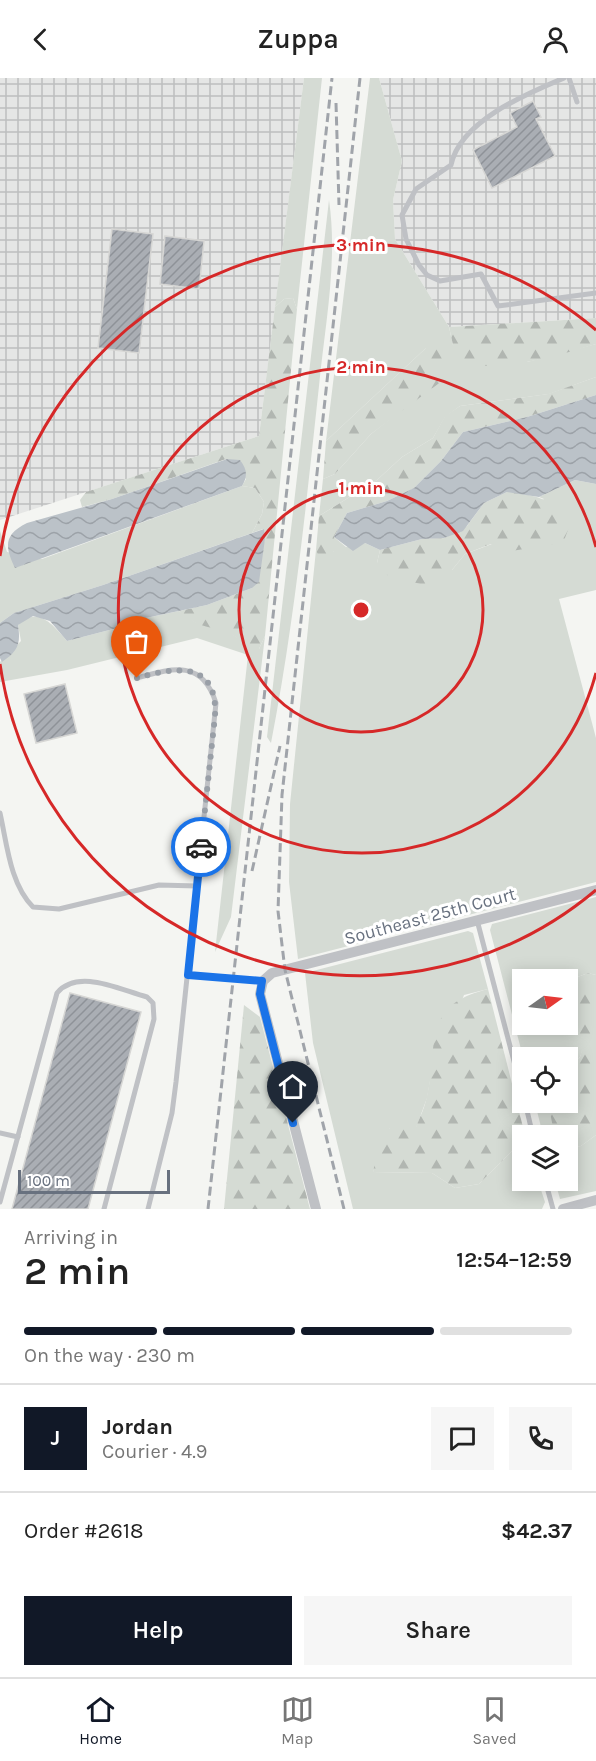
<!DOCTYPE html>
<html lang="en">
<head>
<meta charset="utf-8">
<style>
  :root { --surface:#fff; --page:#f6f6f6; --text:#222; --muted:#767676; --line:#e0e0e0; --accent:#111827 }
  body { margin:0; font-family:Karla,sans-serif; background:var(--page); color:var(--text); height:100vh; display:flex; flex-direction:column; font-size:22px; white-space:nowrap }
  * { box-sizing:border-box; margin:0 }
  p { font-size:20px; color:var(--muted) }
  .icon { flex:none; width:33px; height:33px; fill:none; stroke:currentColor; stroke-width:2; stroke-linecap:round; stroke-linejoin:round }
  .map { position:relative; height:1131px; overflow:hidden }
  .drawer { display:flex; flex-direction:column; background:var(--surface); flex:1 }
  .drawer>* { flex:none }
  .needle { width:39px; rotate:76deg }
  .buttons { position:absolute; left:512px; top:891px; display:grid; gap:12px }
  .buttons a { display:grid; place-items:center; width:66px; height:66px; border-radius:0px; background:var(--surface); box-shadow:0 3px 15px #0003; font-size:30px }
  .scale { position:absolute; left:18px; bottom:15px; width:152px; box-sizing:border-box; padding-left:6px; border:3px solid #68717f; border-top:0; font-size:16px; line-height:21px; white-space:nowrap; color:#68717f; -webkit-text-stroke:4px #fff; paint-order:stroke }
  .pin { position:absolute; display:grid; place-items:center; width:51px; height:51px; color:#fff; margin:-62px -26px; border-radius:50% 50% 50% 0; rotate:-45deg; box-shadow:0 0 6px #0007 }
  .pin .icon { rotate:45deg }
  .courier { position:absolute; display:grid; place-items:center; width:60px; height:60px; margin:-30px; border:4px solid #1a73e8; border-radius:50%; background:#fff; color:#222; box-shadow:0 2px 8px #0007 }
  .headline em { font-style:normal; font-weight:600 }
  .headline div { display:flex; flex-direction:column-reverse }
  .headline { display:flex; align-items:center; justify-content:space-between; height:102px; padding:0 24px }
  h1 { font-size:39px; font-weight:600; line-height:45px }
  .bar { display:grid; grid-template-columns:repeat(4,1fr); gap:9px 6px; align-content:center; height:72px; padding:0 24px }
  .bar i { height:8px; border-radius:4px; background:var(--line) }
  .bar .active { background:var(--accent) }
  .bar p { grid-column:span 4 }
  .line { display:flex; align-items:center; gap:15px; padding:0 24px; border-top:2px solid var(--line) }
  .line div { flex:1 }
  .round { display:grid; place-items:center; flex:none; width:63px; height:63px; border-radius:0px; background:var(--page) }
  .button { display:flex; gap:12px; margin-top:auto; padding:12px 24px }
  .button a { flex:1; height:69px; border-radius:0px; background:var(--accent); color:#fff; font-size:24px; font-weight:600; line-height:69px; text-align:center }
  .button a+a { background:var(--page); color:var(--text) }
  header { display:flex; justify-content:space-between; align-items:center; height:78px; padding:0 24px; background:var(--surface); font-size:27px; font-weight:600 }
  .tabs { display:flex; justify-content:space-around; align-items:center; height:84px; border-top:2px solid var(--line); background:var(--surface); font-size:16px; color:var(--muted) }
  .tabs a { display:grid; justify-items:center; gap:3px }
  .tabs .active { color:var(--accent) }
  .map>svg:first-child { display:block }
  .industrial { fill:url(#industrial-grid) }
  .grass { fill:#d5dbd4 }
  .forest { fill:url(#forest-firs) }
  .water { fill:url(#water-waves) }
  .building { fill:url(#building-hatch); stroke:#d6d6d4; stroke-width:1.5 }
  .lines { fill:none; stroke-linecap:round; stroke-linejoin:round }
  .lane { stroke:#bfc1c5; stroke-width:5 }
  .street { stroke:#bfc1c5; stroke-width:10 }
  .rail { stroke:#a0a4aa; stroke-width:3; stroke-dasharray:9 4.5; stroke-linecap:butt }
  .done { stroke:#999fa7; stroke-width:6; stroke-dasharray:0 10.8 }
  .route { stroke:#1a73e8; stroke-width:8 }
  .ring { fill:none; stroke:#d62828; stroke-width:3 }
  .labels { text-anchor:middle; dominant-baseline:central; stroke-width:6; stroke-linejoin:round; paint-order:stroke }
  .street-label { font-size:18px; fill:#68717f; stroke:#fff }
  .centre { fill:#d62828; stroke:#fff; stroke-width:3 }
  .ring-label { font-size:18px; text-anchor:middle; font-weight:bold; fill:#d62828; stroke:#fff; stroke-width:6; stroke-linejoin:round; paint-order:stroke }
</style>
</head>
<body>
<header><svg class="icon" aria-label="back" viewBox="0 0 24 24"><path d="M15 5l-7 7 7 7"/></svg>Zuppa<svg class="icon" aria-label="person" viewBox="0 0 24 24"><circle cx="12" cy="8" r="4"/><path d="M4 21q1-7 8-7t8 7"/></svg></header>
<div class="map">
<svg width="596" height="1131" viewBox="0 0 596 1131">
  <defs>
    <pattern id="industrial-grid" width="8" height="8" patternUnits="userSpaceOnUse" patternTransform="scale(1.5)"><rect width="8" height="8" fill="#e5e6e5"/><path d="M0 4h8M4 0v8" fill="none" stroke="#bdbfbf"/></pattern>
    <pattern id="forest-firs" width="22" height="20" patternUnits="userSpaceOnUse" patternTransform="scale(1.5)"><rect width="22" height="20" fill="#d5dbd4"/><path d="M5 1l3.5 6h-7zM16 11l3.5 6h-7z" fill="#b1b6b1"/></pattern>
    <pattern id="water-waves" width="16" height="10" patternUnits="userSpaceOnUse" patternTransform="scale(1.5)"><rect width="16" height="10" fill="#bbc2c8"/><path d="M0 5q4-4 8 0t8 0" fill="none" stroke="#9ca2a8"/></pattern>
    <pattern id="building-hatch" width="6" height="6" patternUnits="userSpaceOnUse" patternTransform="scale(1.5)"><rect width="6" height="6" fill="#aaaeb4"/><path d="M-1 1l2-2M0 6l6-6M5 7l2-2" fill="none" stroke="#8e9298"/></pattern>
  </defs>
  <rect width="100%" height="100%" fill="#f4f5f2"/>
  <!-- industrial -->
  <g class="industrial">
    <polygon points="0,0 304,0 259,358 0,442"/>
    <polygon points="379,0 596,0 596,240 449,249 395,161 393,122 402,83"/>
  </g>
  <!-- grass -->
  <g class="grass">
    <polygon points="304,0 322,0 297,231 293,220 284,221 275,229"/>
    <polygon points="370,0 379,0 402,83 393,122 395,161 449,249 453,267 527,284 596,266 596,299 549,316 460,328 445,339 433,360 402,379 377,402 319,438 323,401 335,396 371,356 404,330 426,270 326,363"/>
    <path d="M 329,122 C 338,183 325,247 319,308 C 306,428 294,547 271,665 L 267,659 Z"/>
    <polygon points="575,402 596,406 596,512 559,521 596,660 596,804 298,881 289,804 290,726 316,472 320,479 334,473 334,459 346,469 365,465 380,472 377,485 452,492 465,476 492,466 544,421 539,419"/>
    <polygon points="242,408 255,410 264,424 262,436 252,455 103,507 14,535 0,545 0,453 7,474 42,481"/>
    <path d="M 179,533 L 195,544 L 226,552 L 245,565 L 259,571 L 265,558 L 231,839 L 215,874 L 248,577 L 197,560 L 67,592 L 0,604 L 0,584 L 21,563 L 18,547 C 38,527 54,548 67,563 L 117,550 L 141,541 Z"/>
    <polygon points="596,819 596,897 588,895 567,903 522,902 522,946 567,947 585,965 580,979 567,990 567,980 523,979 490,852 492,846"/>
    <polygon points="468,853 473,855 488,911 464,917 430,1003 427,1020 416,1050 390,1050 373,1094 432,1095 455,1110 479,1106 513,1072 522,1068 522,1102 538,1103 545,1124 542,1131 353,1131 313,965 305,895"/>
    <polygon points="535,1025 548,1025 556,1057 543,1057"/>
    <polygon points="596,1057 596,1113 560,1121 555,1103 567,1102 567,1070 581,1068"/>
  </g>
  <!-- forest -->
  <g class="forest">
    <path d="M 293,220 L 297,231 L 265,558 L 259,571 L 248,576 C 239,550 215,554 194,544 C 189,541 183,537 179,533 L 207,527 L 252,510 L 265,461 L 263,451 L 252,455 L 262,436 L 264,424 L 255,410 L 242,408 L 246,401 L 226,381 L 112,421 L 82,429 L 80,422 L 86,414 L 259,358 L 275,229 L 284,221 Z"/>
    <path d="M 596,240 L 596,266 C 553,279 508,292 462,287 L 453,267 L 449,249 Z"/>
    <polygon points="444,269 449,284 446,300 371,356 335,396 323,401 326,363 426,270"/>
    <polygon points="596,299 596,317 527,339 463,354 441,383 414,410 387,423 347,435 334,459 334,473 328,480 319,479 316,472 319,438 377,402 402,379 433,360 445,338 460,328 548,316"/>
    <path d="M 507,414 C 533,416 552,422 573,439 L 563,465 L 504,474 L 491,466 L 465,476 L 452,492 L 424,507 L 387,497 L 377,485 L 380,472 L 422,461 L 444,460 L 467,448 L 484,425 Z"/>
    <polygon points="588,895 596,897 596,1057 581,1068 567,1070 567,1058 556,1057 554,1054 548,1025 567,1024 567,990 580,979 584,965 564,947 567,946 567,903"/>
    <path d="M 488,911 L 525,1057 L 522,1058 L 522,1068 L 513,1072 L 479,1106 L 455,1110 L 432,1095 L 373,1094 L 380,1062 L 390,1050 L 416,1049 C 420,1039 425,1029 427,1018 C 439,966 420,928 488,911 Z"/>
    <polygon points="244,927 260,939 310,1131 224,1131"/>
  </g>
  <!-- water -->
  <g class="water">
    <polygon points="596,317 596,406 575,402 539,419 507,414 484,425 463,453 444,460 422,461 380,472 365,465 353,473 334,459 347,435 387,423 414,410 441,383 463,354 527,339"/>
    <path d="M 227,381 L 240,382 C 247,391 248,398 242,408 L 15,490 C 5,469 3,457 27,445 L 112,421 Z"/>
    <path d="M 264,451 L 265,461 L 259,504 L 252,510 L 207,527 L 141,541 L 117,550 L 67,563 L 50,543 L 33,538 L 18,547 C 21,566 18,573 2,584 L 0,580 L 0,545 L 14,535 L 103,507 Z"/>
  </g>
  <!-- building -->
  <g class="building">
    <polygon points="533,23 541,39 536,41 555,78 492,110 473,72 517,49 510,35"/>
    <polygon points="112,151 153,156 139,275 98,270"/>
    <polygon points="165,158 204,163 199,211 160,206"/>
    <polygon points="65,606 77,655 36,665 24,616"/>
    <polygon points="70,915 141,934 88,1131 12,1131"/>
  </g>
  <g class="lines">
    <!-- lane -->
    <g class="lane">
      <path d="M 564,0 C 526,16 460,43 451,87 L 416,111 L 402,137 L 406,161 L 419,187 L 427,197 L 440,203 L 481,196 L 498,228 L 596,215"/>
      <polyline points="569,0 577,24"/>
      <path d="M 137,600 C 173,590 202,581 216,625 L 176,1004 L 172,1035 L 148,1131"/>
      <path d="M 0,735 C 7,766 10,806 33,829 L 59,831 L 159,807 L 197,808"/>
      <polyline points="477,842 522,1014"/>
      <polyline points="187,897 263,903"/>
      <polyline points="525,1024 533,1058"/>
      <polyline points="0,1055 18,1059"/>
      <polyline points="545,1102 553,1131"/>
      <path d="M 0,1124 L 57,915 C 78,890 120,912 147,919 L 153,925 L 154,941 L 104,1131"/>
    </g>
    <!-- street -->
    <g class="street">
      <polyline points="316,1131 260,916 263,903 272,895 596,812"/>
      <polyline points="563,1131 596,1122"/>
    </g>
    <!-- rail -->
    <g class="rail">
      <polyline points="336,25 339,127"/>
      <polyline points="252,793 280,668"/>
      <polyline points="208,1131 332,0"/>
      <polyline points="344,1131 285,892 278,833 282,717 360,0"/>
    </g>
  </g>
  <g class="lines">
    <!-- done -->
    <path class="done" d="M 137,600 C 175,589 218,582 215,638 L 201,769"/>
    <!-- route -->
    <polyline class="route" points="201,769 188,897 262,903 260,916 293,1045"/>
  </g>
  <!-- distance rings -->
  <g class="ring">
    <circle cx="361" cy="532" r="122"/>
    <path d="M596 595A243 243 0 1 1 596 469"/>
    <path d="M596 812A365 365 0 0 1 0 586M0 478A365 365 0 0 1 596 252"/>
  </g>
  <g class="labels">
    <!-- street labels -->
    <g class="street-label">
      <text transform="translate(430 838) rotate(-15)">Southeast 25th Court</text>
    </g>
  </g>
  <circle cx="361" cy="532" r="9" class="centre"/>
  <g class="ring-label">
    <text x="361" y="173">3 min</text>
    <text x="361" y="295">2 min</text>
    <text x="361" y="416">1 min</text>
  </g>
</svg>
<div class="buttons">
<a><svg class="needle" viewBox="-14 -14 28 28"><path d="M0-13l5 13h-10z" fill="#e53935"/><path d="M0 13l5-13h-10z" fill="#767676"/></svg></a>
<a><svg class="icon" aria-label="locate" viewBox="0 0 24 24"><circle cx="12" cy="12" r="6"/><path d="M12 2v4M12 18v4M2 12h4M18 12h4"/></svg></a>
<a><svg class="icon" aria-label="layers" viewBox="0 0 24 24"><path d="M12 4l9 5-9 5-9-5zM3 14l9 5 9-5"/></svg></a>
</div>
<div class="scale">100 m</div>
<div class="pin" style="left:137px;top:600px;background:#ea580c"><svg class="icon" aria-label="bag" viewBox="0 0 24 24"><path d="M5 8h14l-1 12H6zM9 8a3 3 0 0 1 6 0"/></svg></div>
<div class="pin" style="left:293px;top:1045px;background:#1f2937"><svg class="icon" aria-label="home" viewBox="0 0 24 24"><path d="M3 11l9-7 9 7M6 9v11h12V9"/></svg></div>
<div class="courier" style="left:201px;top:769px"><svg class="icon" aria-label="car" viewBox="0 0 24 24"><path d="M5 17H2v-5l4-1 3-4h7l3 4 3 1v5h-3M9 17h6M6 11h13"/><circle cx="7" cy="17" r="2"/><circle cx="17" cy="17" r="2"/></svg></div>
</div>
<section class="drawer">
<div class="headline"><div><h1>2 min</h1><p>Arriving in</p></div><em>12:54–12:59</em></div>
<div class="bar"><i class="active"></i><i class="active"></i><i class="active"></i><i></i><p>On the way · 230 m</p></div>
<div class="line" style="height:108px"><b class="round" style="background:var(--accent);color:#fff">J</b><div><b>Jordan</b><p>Courier · 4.9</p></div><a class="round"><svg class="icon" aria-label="chat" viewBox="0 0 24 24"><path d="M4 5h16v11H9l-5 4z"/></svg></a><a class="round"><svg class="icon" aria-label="phone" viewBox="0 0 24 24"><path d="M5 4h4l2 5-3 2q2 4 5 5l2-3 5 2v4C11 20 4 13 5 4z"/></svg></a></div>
<div class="line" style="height:78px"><div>Order #2618</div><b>$42.37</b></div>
<div class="button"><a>Help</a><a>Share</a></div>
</section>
<nav class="tabs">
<a class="active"><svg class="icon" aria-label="home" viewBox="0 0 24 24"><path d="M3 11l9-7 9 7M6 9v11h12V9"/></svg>Home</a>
<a><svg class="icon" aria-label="map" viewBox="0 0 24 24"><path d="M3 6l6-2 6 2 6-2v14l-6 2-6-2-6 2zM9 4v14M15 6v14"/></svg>Map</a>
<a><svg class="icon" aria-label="saved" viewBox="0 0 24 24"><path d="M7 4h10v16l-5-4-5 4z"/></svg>Saved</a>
</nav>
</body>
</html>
